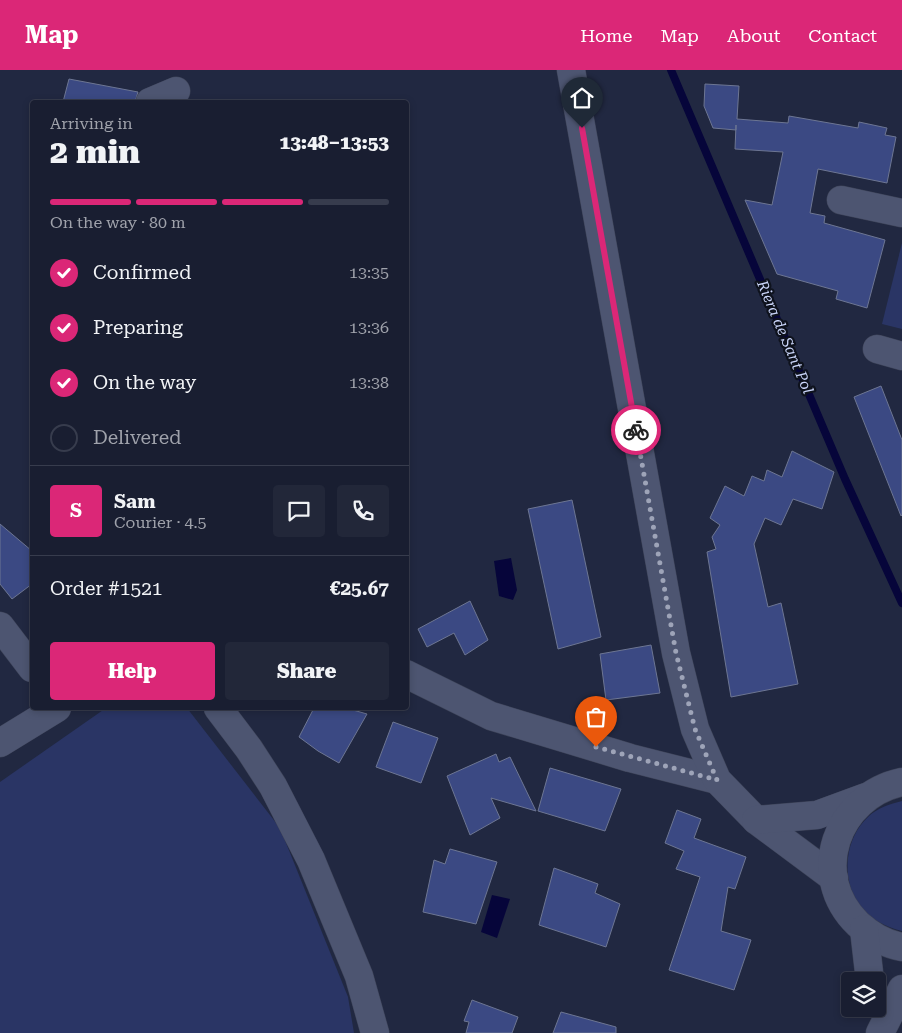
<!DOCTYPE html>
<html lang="en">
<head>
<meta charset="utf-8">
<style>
  :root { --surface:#191e31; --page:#222739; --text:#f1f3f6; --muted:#9fa2ab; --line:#373c4d; --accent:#db2777 }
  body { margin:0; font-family:"Roboto Serif",serif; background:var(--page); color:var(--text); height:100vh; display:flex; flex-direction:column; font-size:19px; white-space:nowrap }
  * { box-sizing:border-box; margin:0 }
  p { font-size:16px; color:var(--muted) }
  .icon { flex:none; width:28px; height:28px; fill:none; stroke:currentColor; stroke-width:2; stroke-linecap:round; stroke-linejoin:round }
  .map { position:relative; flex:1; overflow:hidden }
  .side { position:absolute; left:30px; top:30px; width:379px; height:610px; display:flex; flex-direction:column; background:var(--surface); border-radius:5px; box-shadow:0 2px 8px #0003,0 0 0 1px var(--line) }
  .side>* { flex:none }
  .controls { position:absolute; left:841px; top:902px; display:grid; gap:10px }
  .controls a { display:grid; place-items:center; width:45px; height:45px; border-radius:5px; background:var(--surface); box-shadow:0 2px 8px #0003,0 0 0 1px var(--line); font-size:25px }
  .pin { position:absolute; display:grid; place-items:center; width:42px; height:42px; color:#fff; margin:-51px -21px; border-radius:50% 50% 50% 0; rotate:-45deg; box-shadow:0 0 5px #0007 }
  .pin .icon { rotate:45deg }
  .courier { position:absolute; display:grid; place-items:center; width:50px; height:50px; margin:-25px; border:4px solid #db2777; border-radius:50%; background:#fff; color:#222; box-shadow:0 1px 6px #0007 }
  .headline em { font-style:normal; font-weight:800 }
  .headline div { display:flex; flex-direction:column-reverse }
  .headline { display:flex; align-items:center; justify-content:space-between; height:85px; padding:0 20px }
  h1 { font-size:32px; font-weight:800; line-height:38px }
  .bar { display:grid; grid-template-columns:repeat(4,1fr); gap:8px 5px; align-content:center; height:60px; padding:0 20px }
  .bar i { height:6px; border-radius:4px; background:var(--line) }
  .bar .current { background:var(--accent) }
  .bar p { grid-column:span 4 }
  .line { display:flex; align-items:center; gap:12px; padding:0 20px; border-top:1px solid var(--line) }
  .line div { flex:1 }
  .round { display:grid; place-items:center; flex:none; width:52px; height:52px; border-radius:5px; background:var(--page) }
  ol { padding:0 20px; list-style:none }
  li { display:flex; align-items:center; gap:15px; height:55px }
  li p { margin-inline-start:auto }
  li .icon { padding:5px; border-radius:50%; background:var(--accent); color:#fff; stroke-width:4 }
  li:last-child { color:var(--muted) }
  li i { width:28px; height:28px; border:2px solid var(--line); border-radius:50% }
  .button { display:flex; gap:10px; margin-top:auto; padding:10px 20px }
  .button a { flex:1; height:58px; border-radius:5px; background:var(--accent); color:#fff; font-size:20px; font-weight:800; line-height:58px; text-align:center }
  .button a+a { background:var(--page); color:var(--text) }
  header { display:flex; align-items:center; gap:30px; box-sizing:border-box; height:70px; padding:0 25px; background:var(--accent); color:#fff }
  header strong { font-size:24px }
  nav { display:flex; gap:28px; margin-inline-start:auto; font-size:18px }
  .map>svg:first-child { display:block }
  .green { fill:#2a3565 }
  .water { fill:#06053a }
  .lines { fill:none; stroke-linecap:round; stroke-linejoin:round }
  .stream { stroke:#06053a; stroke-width:8 }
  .building { fill:#3b4983; stroke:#6d7693 }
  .minor-casing { stroke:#3e4459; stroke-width:29 }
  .tertiary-casing { stroke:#3e4459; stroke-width:29 }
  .secondary-casing { stroke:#3e4459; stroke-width:29 }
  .minor { stroke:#4d5571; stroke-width:28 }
  .tertiary { stroke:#4d5571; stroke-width:28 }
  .secondary { stroke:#4d5571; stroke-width:28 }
  .done { stroke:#9ea4b8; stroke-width:5; stroke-dasharray:0 9 }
  .route { stroke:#db2777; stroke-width:6 }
  .labels { text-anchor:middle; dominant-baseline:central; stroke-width:4.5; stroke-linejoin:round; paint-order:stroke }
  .water-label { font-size:15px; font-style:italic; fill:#cad5f9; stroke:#0e121d }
</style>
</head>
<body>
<header>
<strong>Map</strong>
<nav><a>Home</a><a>Map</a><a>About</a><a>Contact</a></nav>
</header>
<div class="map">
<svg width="902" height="963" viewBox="0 0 902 963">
  <rect width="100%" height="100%" fill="#212841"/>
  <!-- green -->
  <g class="green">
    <polygon points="902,173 902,259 882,254"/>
    <polygon points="106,638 187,638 280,758 348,927 354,963 0,963 0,712"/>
    <path d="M 902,731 L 902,861 C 885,857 868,848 858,833 C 841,807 845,768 868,747 C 877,738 890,734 902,731 Z"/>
  </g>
  <!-- water -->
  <g class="water">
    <polygon points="511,488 517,520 513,530 499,526 494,491"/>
    <polygon points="492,825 510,829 497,868 481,862"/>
  </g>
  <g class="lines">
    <!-- stream -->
    <polyline class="stream" points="671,0 845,409 902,533"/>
  </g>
  <!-- building -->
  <g class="building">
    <polygon points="69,9 138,22 135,32 63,32"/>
    <polygon points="705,14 739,16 737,49 788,53 789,46 858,58 859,52 887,58 885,65 896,67 887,113 818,99 810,143 825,146 824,153 885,170 867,238 836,229 838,221 777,204 745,130 772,135 783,82 735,79 736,55 736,60 713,58 704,36"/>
    <polygon points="881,316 902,370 902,445 901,446 854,327"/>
    <polygon points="792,381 834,402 822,439 793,429 781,455 765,448 754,474 768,537 781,533 798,614 731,627 707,482 716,479 712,467 720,455 710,448 725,416 744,426 752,406 764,411 767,400 782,407"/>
    <polygon points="572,430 601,567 558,579 528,439"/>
    <polygon points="0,454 32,481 32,514 12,529 0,514"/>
    <polygon points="470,531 488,570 465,585 454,563 427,577 418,559"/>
    <polygon points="651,575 660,623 606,630 600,584"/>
    <polygon points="314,638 346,638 367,644 339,693 318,681 299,667"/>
    <polygon points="393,652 438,668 421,713 376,697"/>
    <polygon points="496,684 499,692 510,687 536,741 491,728 500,748 470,765 447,706"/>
    <polygon points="550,698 621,719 605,761 538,741"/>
    <polygon points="677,740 701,749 694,768 746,787 735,819 728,817 721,861 751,870 734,920 669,900 700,807 676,799 684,781 665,773"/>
    <polygon points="450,779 497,792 476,854 423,842 434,790 445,794"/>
    <polygon points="554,798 598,814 595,823 620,834 606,877 539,855"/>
    <polygon points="472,930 518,947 512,963 466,963 469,952 464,951"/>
    <polygon points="561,942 616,957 616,963 553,963"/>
  </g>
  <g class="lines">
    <!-- minor casing -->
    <g class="minor-casing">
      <g id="minor">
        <polyline points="150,32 176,21"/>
        <polyline points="841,130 902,143"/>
        <polyline points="877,279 902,286"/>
        <polyline points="0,556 32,598"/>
        <polyline points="406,604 491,646 630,688 717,710"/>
        <polyline points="218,638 249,679 273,716 311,790 359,906 375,963"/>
        <polyline points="0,673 57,638"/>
      </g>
    </g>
    <!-- tertiary casing -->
    <g class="tertiary-casing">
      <g id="tertiary">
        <polyline points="571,0 676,583 695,659 717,710 756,750 834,808"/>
        <polyline points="756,750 817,745 866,727"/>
      </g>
    </g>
    <!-- secondary casing -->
    <g class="secondary-casing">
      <g id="secondary">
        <path d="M 902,712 C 836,726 808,806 858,854 C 870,865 886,874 902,877"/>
        <polyline points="864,859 870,911"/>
        <polyline points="880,963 902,919"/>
      </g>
    </g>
    <!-- minor -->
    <use href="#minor" class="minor"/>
    <!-- tertiary -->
    <use href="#tertiary" class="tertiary"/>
    <!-- secondary -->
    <use href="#secondary" class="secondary"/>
  </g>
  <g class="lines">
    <!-- done -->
    <polyline class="done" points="596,677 717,710 695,659 676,583 636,360"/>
    <!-- route -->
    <polyline class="route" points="582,58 636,360"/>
  </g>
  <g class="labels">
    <!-- water labels -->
    <g class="water-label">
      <text transform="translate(785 267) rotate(67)">Riera de Sant Pol</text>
    </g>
  </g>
</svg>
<div class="controls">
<a><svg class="icon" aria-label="layers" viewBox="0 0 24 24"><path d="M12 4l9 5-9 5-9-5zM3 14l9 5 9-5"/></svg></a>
</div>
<div class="pin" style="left:596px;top:677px;background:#ea580c"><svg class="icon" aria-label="bag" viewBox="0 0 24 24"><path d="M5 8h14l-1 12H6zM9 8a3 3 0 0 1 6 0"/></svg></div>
<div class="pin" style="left:582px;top:58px;background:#1f2937"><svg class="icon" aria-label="home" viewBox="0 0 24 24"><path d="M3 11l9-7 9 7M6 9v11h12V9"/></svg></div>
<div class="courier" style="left:636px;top:360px"><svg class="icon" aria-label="bike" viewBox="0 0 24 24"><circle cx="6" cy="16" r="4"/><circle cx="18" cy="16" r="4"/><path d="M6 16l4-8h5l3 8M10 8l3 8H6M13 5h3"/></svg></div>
<section class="side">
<div class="headline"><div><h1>2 min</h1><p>Arriving in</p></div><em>13:48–13:53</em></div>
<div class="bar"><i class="current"></i><i class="current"></i><i class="current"></i><i></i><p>On the way · 80 m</p></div>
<ol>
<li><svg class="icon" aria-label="check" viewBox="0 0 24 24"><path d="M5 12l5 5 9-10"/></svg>Confirmed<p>13:35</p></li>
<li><svg class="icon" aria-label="check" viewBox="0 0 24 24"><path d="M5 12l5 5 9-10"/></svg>Preparing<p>13:36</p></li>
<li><svg class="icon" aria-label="check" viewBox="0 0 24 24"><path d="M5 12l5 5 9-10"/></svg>On the way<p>13:38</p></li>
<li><i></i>Delivered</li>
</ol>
<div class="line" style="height:90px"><b class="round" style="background:var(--accent);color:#fff">S</b><div><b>Sam</b><p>Courier · 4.5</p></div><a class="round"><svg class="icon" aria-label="chat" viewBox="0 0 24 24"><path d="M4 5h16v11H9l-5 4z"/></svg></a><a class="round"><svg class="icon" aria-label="phone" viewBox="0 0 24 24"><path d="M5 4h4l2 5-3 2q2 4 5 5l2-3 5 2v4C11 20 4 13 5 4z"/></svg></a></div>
<div class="line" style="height:65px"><div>Order #1521</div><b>€25.67</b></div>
<div class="button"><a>Help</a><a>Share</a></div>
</section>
</div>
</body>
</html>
